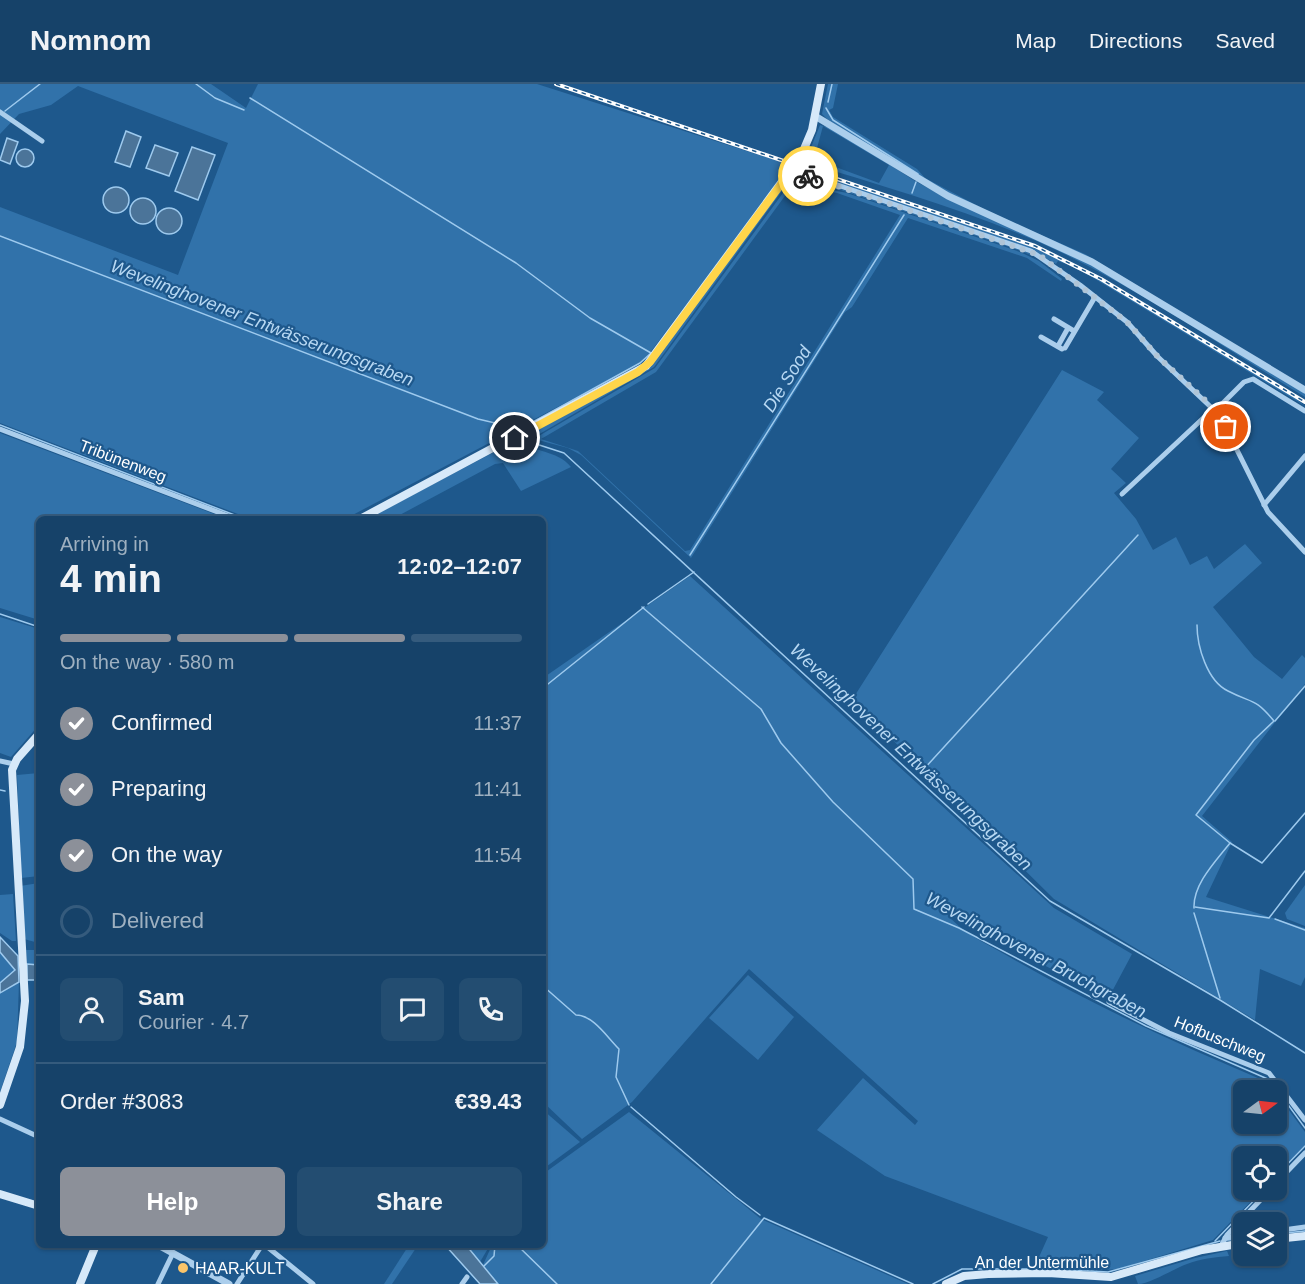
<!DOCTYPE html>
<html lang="en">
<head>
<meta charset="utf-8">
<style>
  :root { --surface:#164269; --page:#234d71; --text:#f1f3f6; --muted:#9eb0c0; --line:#355b7d; --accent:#8c9099 }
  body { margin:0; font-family:Helvetica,sans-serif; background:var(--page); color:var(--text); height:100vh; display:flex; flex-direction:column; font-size:22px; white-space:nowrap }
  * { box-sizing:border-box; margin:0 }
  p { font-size:20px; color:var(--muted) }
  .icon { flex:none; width:33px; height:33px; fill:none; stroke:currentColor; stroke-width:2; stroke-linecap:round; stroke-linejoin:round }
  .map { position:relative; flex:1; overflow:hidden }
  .details { position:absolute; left:36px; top:432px; width:510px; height:732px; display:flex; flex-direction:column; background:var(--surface); border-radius:9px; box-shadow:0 2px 4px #0004,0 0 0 2px var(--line) }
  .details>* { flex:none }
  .needle { width:39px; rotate:75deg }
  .controls { position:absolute; left:1233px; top:996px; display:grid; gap:12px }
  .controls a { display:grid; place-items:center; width:54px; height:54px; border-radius:9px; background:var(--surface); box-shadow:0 2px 4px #0004,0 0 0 2px var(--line); font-size:30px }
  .pin { position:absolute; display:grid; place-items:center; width:51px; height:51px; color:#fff; margin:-26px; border:3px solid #fff; border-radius:50%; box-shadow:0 2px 6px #0007 }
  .courier { position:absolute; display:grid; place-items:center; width:60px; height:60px; margin:-30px; border:4px solid #ffd54a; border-radius:50%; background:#fff; color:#222; box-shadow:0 2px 8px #0007 }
  .headline em { font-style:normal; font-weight:700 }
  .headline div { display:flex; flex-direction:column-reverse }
  .headline { display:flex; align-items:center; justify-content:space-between; height:102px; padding:0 24px }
  h1 { font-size:39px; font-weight:700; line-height:45px }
  .bar { display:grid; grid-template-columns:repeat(4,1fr); gap:9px 6px; align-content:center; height:72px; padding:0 24px }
  .bar i { height:8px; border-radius:4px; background:var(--line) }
  .bar .current { background:var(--accent) }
  .bar p { grid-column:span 4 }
  .line { display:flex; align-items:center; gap:15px; padding:0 24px; border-top:2px solid var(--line) }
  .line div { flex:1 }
  .round { display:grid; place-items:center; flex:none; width:63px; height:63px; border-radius:9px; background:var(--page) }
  ol { padding:0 24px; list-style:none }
  li { display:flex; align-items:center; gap:18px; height:66px }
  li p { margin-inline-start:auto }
  li .icon { padding:6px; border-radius:50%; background:var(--accent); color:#fff; stroke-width:4 }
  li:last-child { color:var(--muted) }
  li i { width:33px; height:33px; border:3px solid var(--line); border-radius:50% }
  .action { display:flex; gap:12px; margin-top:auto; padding:12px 24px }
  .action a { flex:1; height:69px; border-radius:9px; background:var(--accent); color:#fff; font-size:24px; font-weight:700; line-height:69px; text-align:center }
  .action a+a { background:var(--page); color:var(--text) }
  header { display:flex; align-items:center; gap:36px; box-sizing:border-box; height:84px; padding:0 30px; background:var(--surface); border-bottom:2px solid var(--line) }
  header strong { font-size:28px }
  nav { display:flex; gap:33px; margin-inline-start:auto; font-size:21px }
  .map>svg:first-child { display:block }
  .green { fill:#3172aa; fill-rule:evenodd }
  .water { fill:#4b7499; stroke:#9ecaee; stroke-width:1.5 }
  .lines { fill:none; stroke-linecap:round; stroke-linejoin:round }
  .stream { stroke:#9ecaee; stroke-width:1.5 }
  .minor { stroke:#abceec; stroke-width:5 }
  .tertiary { stroke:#abceec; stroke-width:7 }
  .secondary { stroke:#d7e9f9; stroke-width:8 }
  .rail-casing { stroke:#fff; stroke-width:4 }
  .rail { stroke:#1e588c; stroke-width:1.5; stroke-dasharray:4.5; stroke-linecap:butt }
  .done { stroke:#b0c5d7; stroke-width:6; stroke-dasharray:0 10.8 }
  .route { stroke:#ffd54a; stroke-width:8 }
  .poi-dot { fill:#fbc56a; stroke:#1e588c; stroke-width:2 }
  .labels { text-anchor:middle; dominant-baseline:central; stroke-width:4.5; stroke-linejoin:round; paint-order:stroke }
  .street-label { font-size:16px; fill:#fff; stroke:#1e588c }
  .poi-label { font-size:16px; fill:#fff; stroke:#1e588c; text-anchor:start }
  .water-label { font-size:18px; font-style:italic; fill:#b7d8f3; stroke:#1e588c }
</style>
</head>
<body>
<header>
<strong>Nomnom</strong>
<nav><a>Map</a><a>Directions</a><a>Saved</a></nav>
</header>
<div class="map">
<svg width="1305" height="1200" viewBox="0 0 1305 1200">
  <rect width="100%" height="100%" fill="#1e588c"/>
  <!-- green -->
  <g class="green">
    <polygon points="0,0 211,0 246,24 258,0 537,0 791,81 643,278 345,435 251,435 0,339 0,123 178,191 228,59 78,2 51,21 19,30 0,50"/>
    <polygon points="828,0 838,0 833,24 829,26 833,33 917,85 925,94 995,131 1085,170 1305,303 1088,173 940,105 827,35 822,30"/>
    <path d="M 820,41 L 834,45 L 915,97 L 954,118 L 1048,159 L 1092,181 L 1305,308 L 1305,313 C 1223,263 1141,206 1054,165 C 977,129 886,103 804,78 L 810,79 L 806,76 ZM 823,42 L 889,81 L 879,99 L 814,75 Z"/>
    <path d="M 801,83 C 883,112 971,135 1050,171 C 1106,197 1157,230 1209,262 C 1240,281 1277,299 1305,322 L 1077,184 L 1058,177 L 1056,180 L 1028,164 L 797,89 Z"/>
    <polygon points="792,93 654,283 536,352 532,351 533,346 641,288 789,94"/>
    <polygon points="794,93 814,96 1021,166 1036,172 1064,192 1040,175 1021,167 835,104 793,96"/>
    <path d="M 791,98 L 847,109 L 1020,168 L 1039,177 L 1062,195 L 1061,197 L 1027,174 L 908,134 L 852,223 L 845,228 L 691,474 L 581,371 L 568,364 L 538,356 L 537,353 L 655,284 ZM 793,101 L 837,109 L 900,131 L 690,466 L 685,467 L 578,367 L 541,355 L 656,288 Z"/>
    <polygon points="1062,286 1104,308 1097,316 1139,354 1111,385 1126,399 1114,409 1136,435 1153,466 1176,453 1190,481 1207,472 1214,485 1245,460 1262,479 1213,523 1254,573 1282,595 1302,571 1305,574 1305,600 1202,732 1232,758 1206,813 1305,844 1305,893 1301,902 1260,885 1255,936 1054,815 852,616"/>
    <polygon points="0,349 222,433 219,435 39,435 39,536 0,524"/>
    <path d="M 521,354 C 532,370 557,365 571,383 L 521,407 L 503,379 L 495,380 L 396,433 L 398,435 L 367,435 Z"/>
    <path d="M 690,492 L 1054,824 L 1132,870 L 1108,915 L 946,829 C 961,848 985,859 1006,871 C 1089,920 1178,960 1267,998 L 1273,1006 L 1244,1006 L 1244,1040 L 1276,1040 L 1277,1010 L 1305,1048 L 1305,1061 L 1277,1090 L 1276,1072 L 1244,1072 L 1244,1106 L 1262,1106 L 1213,1156 L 1118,1185 L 1104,1186 L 1035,1182 L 1048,1153 L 885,1092 L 817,1046 L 863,994 L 915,1041 L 918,1037 L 749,885 L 632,1018 L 582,1055 L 543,1018 L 543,594 Z"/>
    <polygon points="0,533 39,545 39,641 11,673 0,669"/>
    <polygon points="39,689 39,792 21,794 17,691"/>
    <polygon points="39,799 39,881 27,880 26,866 35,866 35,858 24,855 20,802"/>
    <polygon points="1305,801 1305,842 1287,835 1285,829"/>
    <polygon points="13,810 16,857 12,857 0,849 0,811"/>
    <polygon points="0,868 15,887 0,899"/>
    <polygon points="748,891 794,933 758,976 709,934"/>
    <polygon points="19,898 17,958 0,1008 0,909"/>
    <polygon points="543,1026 580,1058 543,1085"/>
    <polygon points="629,1028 761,1135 908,1200 498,1200 483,1181 492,1161 543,1161 543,1090"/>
    <polygon points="409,1161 418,1161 392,1200 384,1200"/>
    <polygon points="466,1161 490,1161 480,1178"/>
    <path d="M 1227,1167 L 1229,1172 C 1215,1173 1200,1175 1187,1180 C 1173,1185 1150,1200 1138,1200 L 1135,1192 L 1195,1174 Z"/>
  </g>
  <!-- water -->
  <g class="water">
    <polygon points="126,47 141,53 130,83 115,78"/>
    <polygon points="7,54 18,58 10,80 0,76"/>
    <polygon points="155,61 178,69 169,92 146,84"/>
    <polygon points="192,63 215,71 198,116 175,107"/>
    <circle cx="25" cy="74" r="9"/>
    <circle cx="116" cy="116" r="13"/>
    <circle cx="143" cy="127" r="13"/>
    <circle cx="169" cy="137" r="13"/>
    <polygon points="0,853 18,872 19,898 0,909 0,899 15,886 0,868"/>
    <polygon points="27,880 39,881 39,896 27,896"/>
    <polygon points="445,1161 466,1161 498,1200 480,1200"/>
  </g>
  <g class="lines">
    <!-- stream -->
    <g class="stream">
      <polyline points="196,0 215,14 244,26"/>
      <polyline points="250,14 516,179 590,234 651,269 640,279 531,339"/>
      <polyline points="828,18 832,0"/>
      <polyline points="826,24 833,36 918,90"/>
      <polyline points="5,27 40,0"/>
      <polyline points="912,109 916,98"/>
      <polyline points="0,152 478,335 516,344"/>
      <polyline points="0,341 245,435"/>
      <polyline points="530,358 564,369 1050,817 1220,916 1305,969"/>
      <polyline points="690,471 904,131"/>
      <polyline points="648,520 694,488"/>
      <polyline points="642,523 761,625 781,659 833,718 913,795 914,825 959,844 1146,942 1270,996 1305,1044"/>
      <polyline points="0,530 39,543"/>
      <polyline points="543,604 644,523"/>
      <polyline points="1275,637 1305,602"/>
      <polyline points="923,686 1138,451"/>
      <polyline points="0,706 5,707"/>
      <polyline points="1230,759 1262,779 1305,729"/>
      <polyline points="1195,823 1269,834 1305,787"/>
      <path d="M 1194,824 C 1193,800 1216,777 1230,759 L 1196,731 L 1254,656 L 1274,637 C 1254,613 1253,620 1228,607 C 1207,597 1197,562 1197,541"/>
      <polyline points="1194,829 1220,914"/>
      <polyline points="1275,835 1305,846"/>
      <path d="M 543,902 L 576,931 C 593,931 607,953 619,965 L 616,993 L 629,1021"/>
      <polyline points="631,1023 736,1113 760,1131"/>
      <polyline points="1276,1092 1305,1062"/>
      <polyline points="1276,1150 1305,1147"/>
      <polyline points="1227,1156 1244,1155"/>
      <polyline points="1215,1157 1264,1106"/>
      <polyline points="517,1161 557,1200"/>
      <polyline points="484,1182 494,1172 495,1161"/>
      <polyline points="1037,1184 1108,1188 1220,1157"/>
      <polyline points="711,1200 764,1134 913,1200"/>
      <polyline points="933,1200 962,1185 1029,1185"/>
    </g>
    <!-- minor -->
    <g class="minor">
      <polyline points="0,28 42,57"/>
      <polyline points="790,88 817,94 1031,167 1080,201 1127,238 1158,273 1215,327 1224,340 1268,428 1305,468"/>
      <polyline points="1054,235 1074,247"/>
      <polyline points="1041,253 1062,265"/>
      <polyline points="1058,262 1068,244"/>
      <polyline points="1065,264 1095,213"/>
      <polyline points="1215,327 1244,298 1253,295 1305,327"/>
      <polyline points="0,345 236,435"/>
      <polyline points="1122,410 1213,325"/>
      <polyline points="1264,421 1305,372"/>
      <polyline points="0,677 14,680"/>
      <polyline points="1109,918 1169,949 1269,989 1305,1036"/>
      <polyline points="0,1035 39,1053"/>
      <polyline points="1276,1099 1305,1069"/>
      <polyline points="1276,1147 1305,1143"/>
      <polyline points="1225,1154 1244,1151"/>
      <polyline points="265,1161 313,1200"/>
      <polyline points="1221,1162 1227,1151 1270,1106"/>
      <polyline points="158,1200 173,1169"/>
      <polyline points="237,1200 262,1161"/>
      <polyline points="462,1200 467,1193"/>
    </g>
    <!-- tertiary -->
    <g class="tertiary">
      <polyline points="815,32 948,112 1092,178 1305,306"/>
      <polyline points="158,1161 229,1200"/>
    </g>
    <!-- secondary -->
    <g class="secondary">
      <polyline points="360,435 646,282 801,72 812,46 821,0"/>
      <polyline points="0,1021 20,963 25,917 12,686 17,675 39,650"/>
      <polyline points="0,1110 39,1122"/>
      <polyline points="1276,1155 1305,1152"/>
      <polyline points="80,1200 96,1161"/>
      <polyline points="946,1200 964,1192 988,1190 1048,1189 1111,1193 1202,1166 1244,1159"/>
    </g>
    <!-- rail casing -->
    <g class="rail-casing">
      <polyline id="rail" points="556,0 1035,162 1101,195 1305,318"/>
    </g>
    <!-- rail -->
    <use href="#rail" class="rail"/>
  </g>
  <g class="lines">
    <!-- done -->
    <polyline class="done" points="808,92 1039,171 1127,238 1158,273 1204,315 1226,343"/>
    <!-- route -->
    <polyline class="route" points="515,354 638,288 650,278 790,88 808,92"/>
  </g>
  <!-- markers -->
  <circle class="poi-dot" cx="183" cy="1184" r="6"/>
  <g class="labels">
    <!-- street labels -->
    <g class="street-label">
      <text transform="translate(123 377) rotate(21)">Tribünenweg</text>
      <text transform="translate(1220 955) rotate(22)">Hofbuschweg</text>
      <text x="1042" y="1178">An der Untermühle</text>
    </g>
    <!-- poi labels -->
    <g class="poi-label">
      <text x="195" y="1184">HAAR-KULT</text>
    </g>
    <!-- water labels -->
    <g class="water-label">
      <text transform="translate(262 239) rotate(21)">Wevelinghovener Entwässerungsgraben</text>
      <text transform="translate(787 295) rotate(-58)">Die Sood</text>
      <text transform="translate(911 673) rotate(43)">Wevelinghovener Entwässerungsgraben</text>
      <text transform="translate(1036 871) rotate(28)">Wevelinghovener Bruchgraben</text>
    </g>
  </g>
</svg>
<div class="controls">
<a><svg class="needle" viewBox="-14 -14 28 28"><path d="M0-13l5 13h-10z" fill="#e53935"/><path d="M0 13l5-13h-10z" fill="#9eb0c0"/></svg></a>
<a><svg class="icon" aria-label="locate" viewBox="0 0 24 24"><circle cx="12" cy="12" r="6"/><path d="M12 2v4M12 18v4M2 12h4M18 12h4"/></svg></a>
<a><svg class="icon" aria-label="layers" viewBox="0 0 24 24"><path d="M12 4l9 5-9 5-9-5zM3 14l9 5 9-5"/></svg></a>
</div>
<div class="pin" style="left:1226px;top:343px;background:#ea580c"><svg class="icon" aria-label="bag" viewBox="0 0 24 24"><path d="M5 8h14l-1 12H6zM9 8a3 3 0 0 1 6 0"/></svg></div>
<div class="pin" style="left:515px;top:354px;background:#1f2937"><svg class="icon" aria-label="home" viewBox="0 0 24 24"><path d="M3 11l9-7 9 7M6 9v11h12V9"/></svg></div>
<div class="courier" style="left:808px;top:92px"><svg class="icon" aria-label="bike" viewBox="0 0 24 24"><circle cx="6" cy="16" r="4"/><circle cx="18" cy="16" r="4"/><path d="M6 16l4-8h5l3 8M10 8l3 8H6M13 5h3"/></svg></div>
<section class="details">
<div class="headline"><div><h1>4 min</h1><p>Arriving in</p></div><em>12:02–12:07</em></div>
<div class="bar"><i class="current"></i><i class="current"></i><i class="current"></i><i></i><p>On the way · 580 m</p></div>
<ol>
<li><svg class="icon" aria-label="check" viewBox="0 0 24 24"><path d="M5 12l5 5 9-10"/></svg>Confirmed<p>11:37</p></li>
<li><svg class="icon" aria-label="check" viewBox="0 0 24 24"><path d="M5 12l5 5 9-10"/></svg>Preparing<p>11:41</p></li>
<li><svg class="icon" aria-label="check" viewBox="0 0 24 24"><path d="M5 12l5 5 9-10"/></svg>On the way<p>11:54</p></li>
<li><i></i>Delivered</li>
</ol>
<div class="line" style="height:108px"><a class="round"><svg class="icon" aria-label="person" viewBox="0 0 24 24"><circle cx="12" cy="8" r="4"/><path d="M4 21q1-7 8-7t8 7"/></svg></a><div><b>Sam</b><p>Courier · 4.7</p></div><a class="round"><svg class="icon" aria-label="chat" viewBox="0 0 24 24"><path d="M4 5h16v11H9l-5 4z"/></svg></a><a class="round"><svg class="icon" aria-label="phone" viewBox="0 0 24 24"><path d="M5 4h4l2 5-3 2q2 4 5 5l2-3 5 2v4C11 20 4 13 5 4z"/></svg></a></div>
<div class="line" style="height:78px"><div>Order #3083</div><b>€39.43</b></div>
<div class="action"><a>Help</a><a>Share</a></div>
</section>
</div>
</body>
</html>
